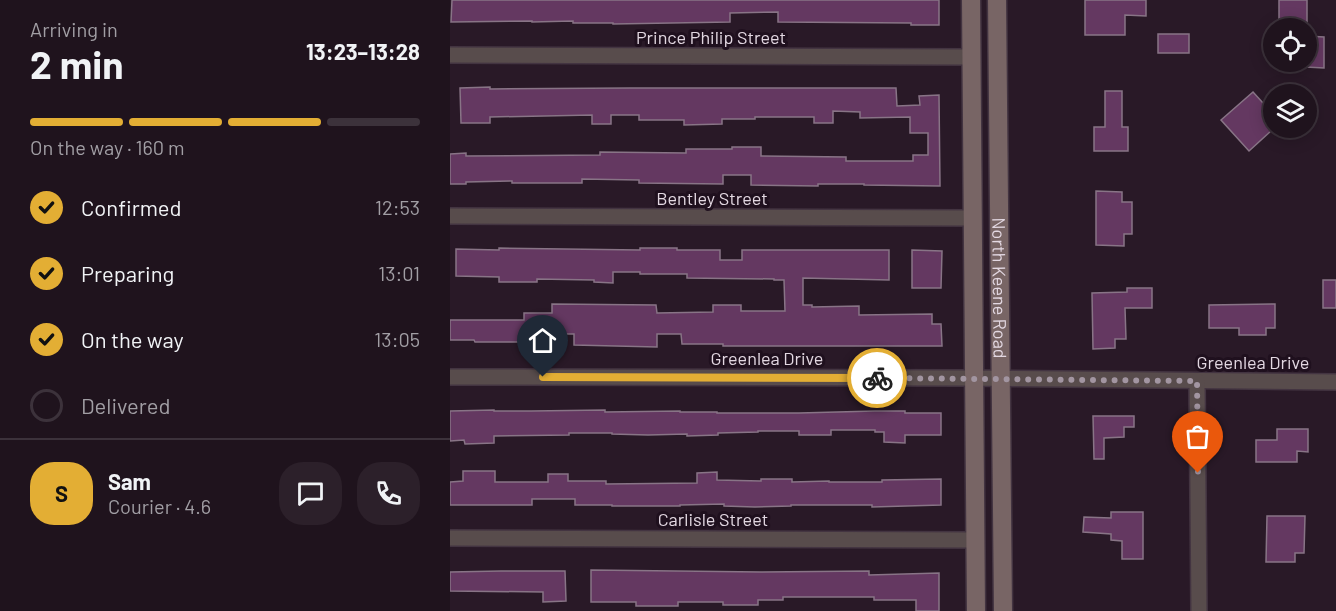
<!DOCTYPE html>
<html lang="en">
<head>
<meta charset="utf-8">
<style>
  :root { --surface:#1f131d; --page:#2c202a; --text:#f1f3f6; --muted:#a19ea4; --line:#3c323b; --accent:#e3ae34 }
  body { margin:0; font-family:Barlow,sans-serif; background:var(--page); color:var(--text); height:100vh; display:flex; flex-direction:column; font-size:22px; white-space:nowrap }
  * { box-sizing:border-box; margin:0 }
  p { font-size:20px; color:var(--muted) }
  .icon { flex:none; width:33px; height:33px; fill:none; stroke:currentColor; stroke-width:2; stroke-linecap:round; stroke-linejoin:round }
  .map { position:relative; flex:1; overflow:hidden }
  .drawer { display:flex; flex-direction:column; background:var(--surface); width:450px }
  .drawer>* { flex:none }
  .controls { position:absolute; left:813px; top:18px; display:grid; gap:12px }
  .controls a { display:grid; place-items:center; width:54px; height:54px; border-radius:50%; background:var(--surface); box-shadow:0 3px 15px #0003,0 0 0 2px var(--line); font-size:30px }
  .pin { position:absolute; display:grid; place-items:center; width:51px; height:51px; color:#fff; margin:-62px -26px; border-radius:50% 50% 50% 0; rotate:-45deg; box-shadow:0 0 6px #0007 }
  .pin .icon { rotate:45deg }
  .courier { position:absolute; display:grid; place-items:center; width:60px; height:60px; margin:-30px; border:4px solid #e3ae34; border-radius:50%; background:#fff; color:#222; box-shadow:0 2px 8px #0007 }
  .summary em { font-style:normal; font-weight:700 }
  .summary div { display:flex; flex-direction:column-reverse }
  .summary { display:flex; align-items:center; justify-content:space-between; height:102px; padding:0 30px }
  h1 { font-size:39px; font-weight:700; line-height:45px }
  .bar { display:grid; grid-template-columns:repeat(4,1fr); gap:9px 6px; align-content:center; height:72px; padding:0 30px }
  .bar i { height:8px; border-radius:4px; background:var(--line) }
  .bar .on { background:var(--accent) }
  .bar p { grid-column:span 4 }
  .line { display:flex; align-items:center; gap:15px; padding:0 30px; border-top:2px solid var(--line) }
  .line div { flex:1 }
  .round { display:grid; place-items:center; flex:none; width:63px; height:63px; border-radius:24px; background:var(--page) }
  ol { padding:0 30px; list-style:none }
  li { display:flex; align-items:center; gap:18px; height:66px }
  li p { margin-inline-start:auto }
  li .icon { padding:6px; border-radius:50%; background:var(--accent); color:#111; stroke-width:4 }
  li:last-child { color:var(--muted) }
  li i { width:33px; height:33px; border:3px solid var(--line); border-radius:50% }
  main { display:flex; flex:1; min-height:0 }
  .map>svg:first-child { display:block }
  .building { fill:#643861; stroke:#887486; stroke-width:1.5 }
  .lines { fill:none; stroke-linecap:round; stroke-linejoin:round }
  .street-casing { stroke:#433441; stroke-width:18 }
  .secondary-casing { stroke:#433441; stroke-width:21 }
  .street { stroke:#584c4c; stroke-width:15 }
  .secondary { stroke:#786565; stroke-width:18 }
  .done { stroke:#a295a1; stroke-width:6; stroke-dasharray:0 10.8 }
  .route { stroke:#e3ae34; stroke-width:8 }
  .labels { text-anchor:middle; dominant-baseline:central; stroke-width:6; stroke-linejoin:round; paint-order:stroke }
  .street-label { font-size:18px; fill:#e3d8e2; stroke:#1f101e }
</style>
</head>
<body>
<main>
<section class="drawer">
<div class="summary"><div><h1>2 min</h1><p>Arriving in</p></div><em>13:23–13:28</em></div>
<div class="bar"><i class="on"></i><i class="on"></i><i class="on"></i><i></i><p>On the way · 160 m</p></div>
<ol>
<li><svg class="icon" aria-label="check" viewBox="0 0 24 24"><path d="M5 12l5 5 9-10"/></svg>Confirmed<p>12:53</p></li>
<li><svg class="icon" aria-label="check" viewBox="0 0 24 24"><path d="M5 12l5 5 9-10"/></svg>Preparing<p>13:01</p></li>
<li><svg class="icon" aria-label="check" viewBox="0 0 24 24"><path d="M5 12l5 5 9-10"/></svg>On the way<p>13:05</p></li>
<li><i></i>Delivered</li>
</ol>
<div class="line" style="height:108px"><b class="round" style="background:var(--accent);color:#111">S</b><div><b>Sam</b><p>Courier · 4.6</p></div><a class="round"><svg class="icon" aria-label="chat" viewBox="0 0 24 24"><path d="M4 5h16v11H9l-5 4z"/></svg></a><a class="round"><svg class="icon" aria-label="phone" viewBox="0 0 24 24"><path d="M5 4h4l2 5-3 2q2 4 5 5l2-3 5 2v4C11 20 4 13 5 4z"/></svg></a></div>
</section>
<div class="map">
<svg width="886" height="611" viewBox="0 0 886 611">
  <rect width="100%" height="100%" fill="#291927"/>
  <!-- building -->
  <g class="building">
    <polygon points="2,0 489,0 489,25 461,25 461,23 328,22 328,12 280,13 280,22 163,24 163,23 123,23 123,21 82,22 82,21 1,22"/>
    <polygon points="635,0 696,0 696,16 675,15 675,35 635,35"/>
    <rect x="829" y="0" width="28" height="28"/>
    <rect x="708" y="34" width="31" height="19"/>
    <polygon points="856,36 874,37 874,68 856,67"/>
    <polygon points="40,87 40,89 180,88 446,88 447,106 470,105 469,96 489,95 490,186 414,185 414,184 368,184 368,186 301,185 301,175 273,175 273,184 189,183 189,180 132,179 132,183 62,183 62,181 16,182 16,184 0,184 0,154 16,153 16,156 150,155 150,152 236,153 236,149 282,149 282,147 311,147 311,156 396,157 396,161 463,161 463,155 478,155 478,133 460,133 460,117 410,118 410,112 383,111 383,123 364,123 364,117 305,117 305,119 272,119 272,124 234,125 234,120 189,120 189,115 161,115 161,124 142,124 142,115 40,117 40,123 11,123 10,88"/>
    <polygon points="655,91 672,91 672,127 678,127 678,151 644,151 644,127 655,127"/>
    <polygon points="803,92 824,115 816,122 822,130 799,151 771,120"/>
    <polygon points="646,191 672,192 672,202 682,202 682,234 674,234 674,246 646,245"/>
    <polygon points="49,248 190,250 190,248 227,248 227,250 270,250 270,260 292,260 292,250 439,250 439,280 353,278 353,305 362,305 362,307 409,306 409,315 482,314 482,324 491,324 492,346 273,346 273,344 232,344 231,334 207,334 207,347 124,345 124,334 95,334 95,342 25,342 24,340 0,340 0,320 74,320 74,313 102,313 102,304 206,305 207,313 263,312 263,305 291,305 291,311 335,311 334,280 324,280 324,279 237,278 237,274 190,274 190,272 163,272 163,283 144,282 144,280 87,279 87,282 49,282 49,277 6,276 6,249 49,250"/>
    <polygon points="462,250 492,251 491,288 462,288"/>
    <rect x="873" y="280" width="13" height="28"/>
    <polygon points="677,288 702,288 702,308 675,308 676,339 665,339 665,348 643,349 642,293 677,292"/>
    <polygon points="825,304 825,328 816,328 816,335 789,335 789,328 759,328 759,305"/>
    <polygon points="44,410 44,411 81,411 155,410 155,412 230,411 230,412 267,412 267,413 349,413 425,411 455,411 455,413 491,413 491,435 455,435 455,443 434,442 434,432 425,432 425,430 381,430 381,435 349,435 349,431 308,431 308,432 268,433 268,435 237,436 237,434 198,435 162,434 162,433 119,433 119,435 44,436 44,443 15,444 14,440 0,441 0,411"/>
    <polygon points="643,416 684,416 684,427 674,427 674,437 654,438 654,459 644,459"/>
    <polygon points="827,429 858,429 858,452 847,451 847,462 806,462 806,440 827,440"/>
    <polygon points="13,471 45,471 45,482 98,482 98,474 118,474 118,481 156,481 156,484 247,483 247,473 267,472 267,480 311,481 311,479 342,479 342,482 379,481 379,482 432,482 432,480 491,479 491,505 422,507 422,505 341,505 341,506 305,507 274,506 274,504 230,505 230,506 162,506 162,505 125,505 125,499 82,499 82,505 0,505 0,482 13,481"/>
    <polygon points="661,512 693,512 693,559 672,559 672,541 661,540 661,534 633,532 634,517 661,518"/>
    <polygon points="817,516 855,516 854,553 845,553 845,562 816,562"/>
    <polygon points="141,570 311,572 419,571 419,575 489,573 489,611 466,611 466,600 424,600 424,597 333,597 333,600 308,600 308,605 273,605 273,602 228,602 228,606 186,606 186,602 141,602"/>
    <polygon points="51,571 115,571 116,601 93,602 93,592 0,591 0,572"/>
  </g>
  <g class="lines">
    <!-- street casing -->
    <g class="street-casing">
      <g id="street">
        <polyline points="0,55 521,57"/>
        <polyline points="0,216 523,218"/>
        <polyline points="0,377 511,378 886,382"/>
        <polyline points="747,381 749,611"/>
        <polyline points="0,538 525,540"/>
      </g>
    </g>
    <!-- secondary casing -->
    <g class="secondary-casing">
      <g id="secondary">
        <polyline points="521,0 526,611"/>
        <path id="s1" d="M 547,0 L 553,611"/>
      </g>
    </g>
    <!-- street -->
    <use href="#street" class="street"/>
    <!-- secondary -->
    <use href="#secondary" class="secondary"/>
  </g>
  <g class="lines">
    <!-- done -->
    <polyline class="done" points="427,378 747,381 748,473"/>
    <!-- route -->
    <polyline class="route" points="93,377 427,378"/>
  </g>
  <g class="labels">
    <!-- street labels -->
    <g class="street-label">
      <text x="261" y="37">Prince Philip Street</text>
      <text x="262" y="198">Bentley Street</text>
      <text stroke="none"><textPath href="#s1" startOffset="288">North Keene Road</textPath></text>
      <text x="317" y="358">Greenlea Drive</text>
      <text x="803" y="362">Greenlea Drive</text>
      <text x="263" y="519">Carlisle Street</text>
    </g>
  </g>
</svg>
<div class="controls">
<a><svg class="icon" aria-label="locate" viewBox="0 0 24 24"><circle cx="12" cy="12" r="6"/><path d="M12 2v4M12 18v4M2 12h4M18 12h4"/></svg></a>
<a><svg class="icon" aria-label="layers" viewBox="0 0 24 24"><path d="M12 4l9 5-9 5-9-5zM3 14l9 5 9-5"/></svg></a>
</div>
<div class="pin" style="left:748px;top:473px;background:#ea580c"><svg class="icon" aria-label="bag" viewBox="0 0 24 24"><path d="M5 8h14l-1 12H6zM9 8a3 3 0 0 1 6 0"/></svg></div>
<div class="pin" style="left:93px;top:377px;background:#1f2937"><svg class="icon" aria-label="home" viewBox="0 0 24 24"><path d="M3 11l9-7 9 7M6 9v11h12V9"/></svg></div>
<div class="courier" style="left:427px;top:378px"><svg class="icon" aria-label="bike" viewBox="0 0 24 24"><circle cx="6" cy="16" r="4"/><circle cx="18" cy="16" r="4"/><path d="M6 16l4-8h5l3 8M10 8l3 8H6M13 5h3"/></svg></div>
</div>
</main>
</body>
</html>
